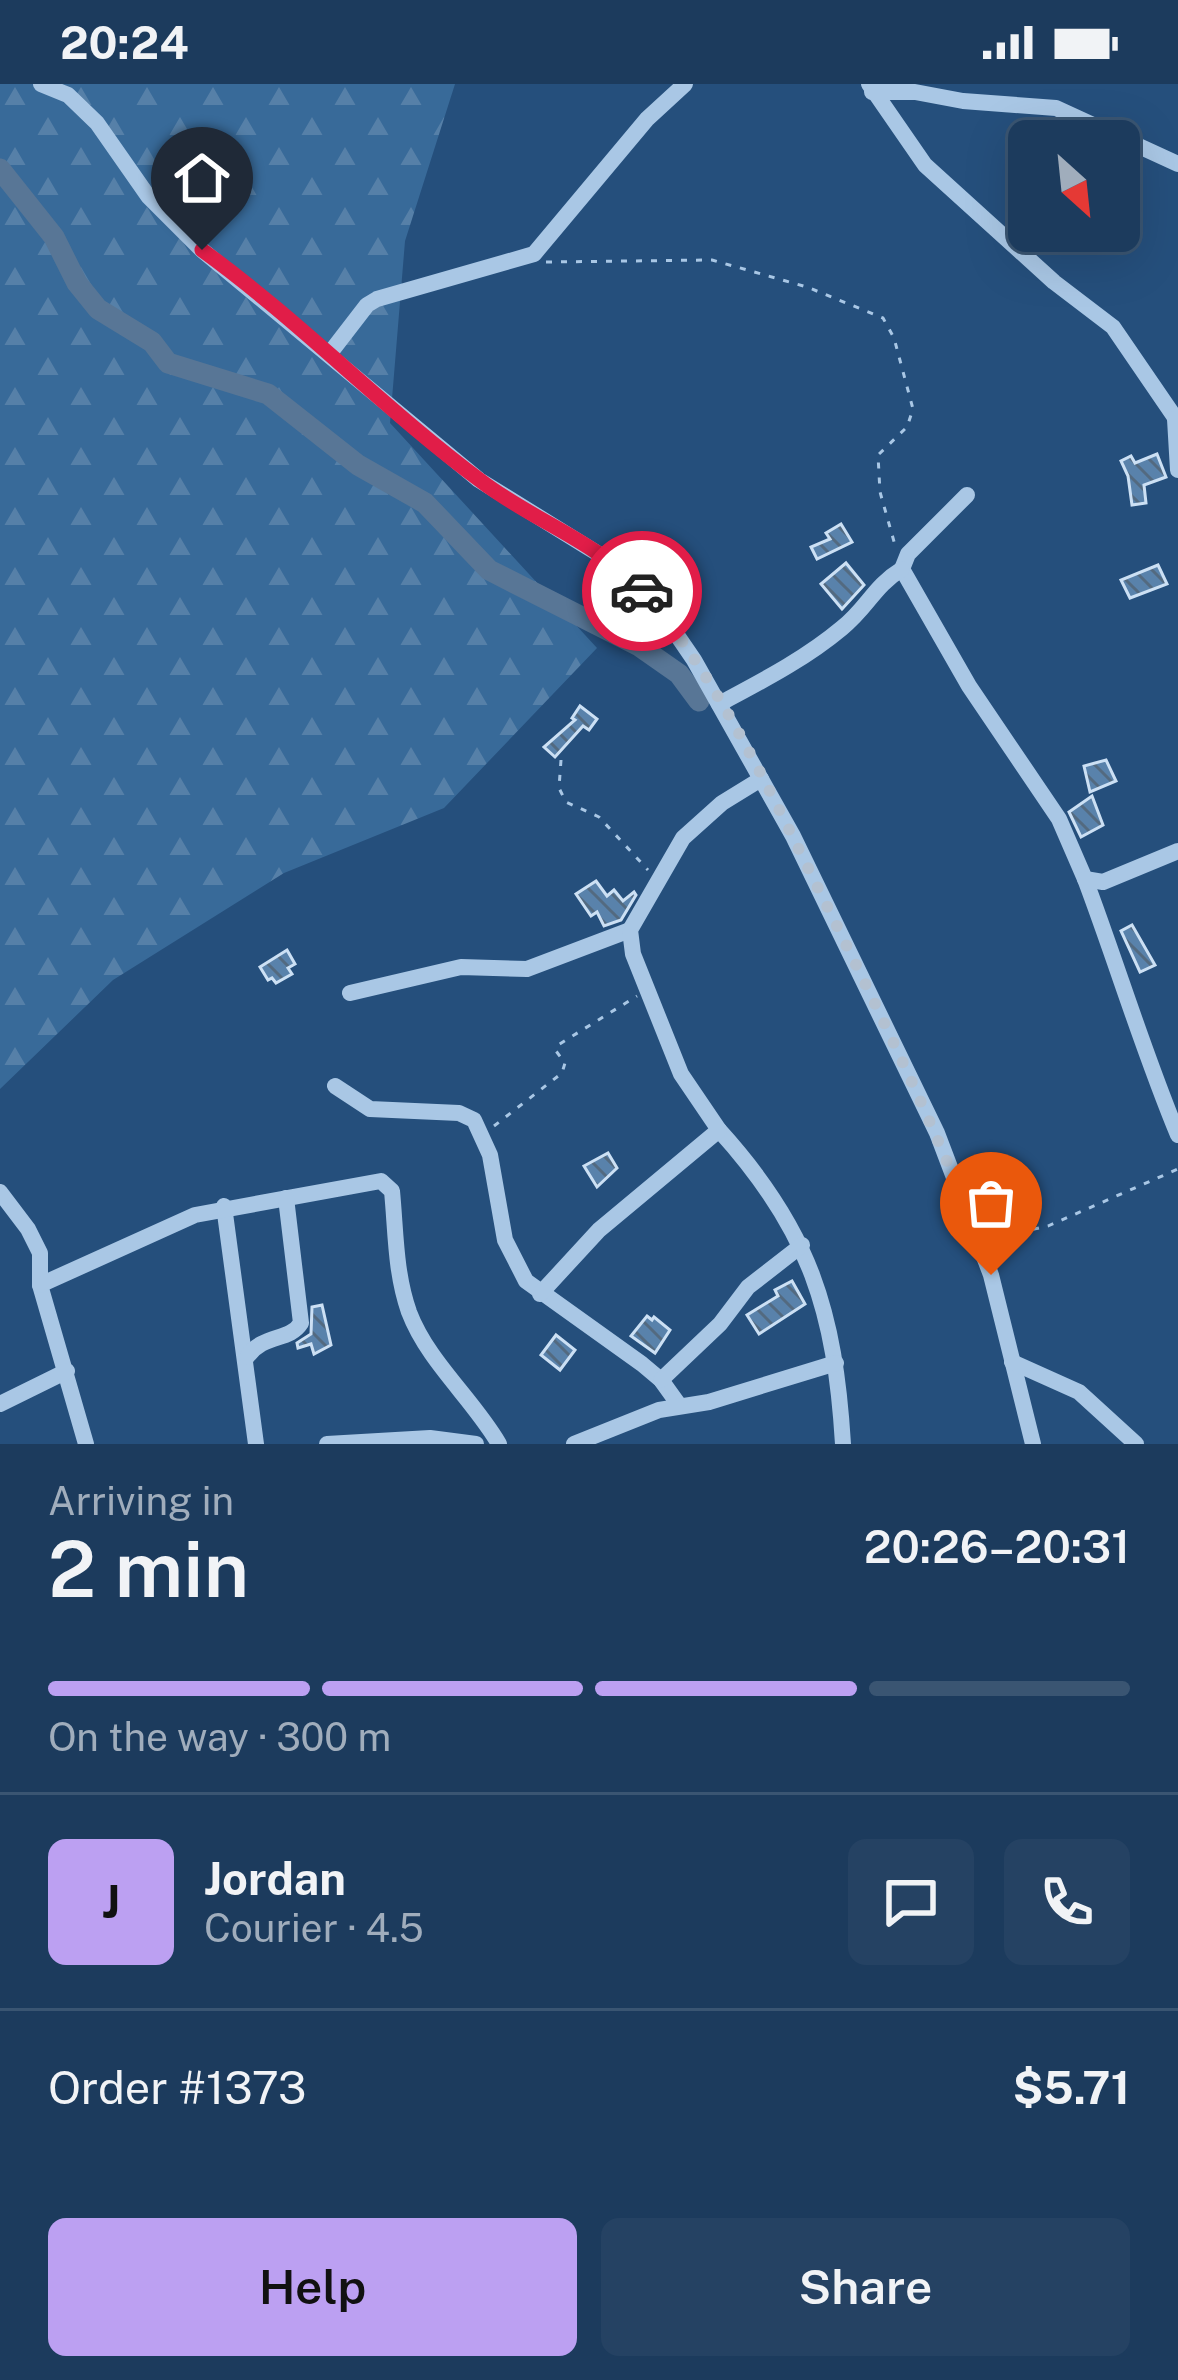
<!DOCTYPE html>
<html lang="en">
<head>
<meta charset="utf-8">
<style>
  :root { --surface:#1c3b5d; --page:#254263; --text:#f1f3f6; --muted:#a0adbc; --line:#3a5572; --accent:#bca0f2 }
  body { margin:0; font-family:"Public Sans",sans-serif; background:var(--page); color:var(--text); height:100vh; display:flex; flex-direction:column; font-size:45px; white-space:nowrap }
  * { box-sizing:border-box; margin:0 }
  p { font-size:39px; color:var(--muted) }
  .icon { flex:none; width:66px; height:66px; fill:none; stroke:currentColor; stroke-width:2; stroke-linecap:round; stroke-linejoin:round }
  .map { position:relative; height:1360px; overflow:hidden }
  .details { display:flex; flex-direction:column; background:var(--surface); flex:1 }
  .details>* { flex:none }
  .needle { width:78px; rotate:153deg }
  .buttons { position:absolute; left:1008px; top:36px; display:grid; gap:24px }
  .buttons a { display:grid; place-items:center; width:132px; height:132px; border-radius:18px; background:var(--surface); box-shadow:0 12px 48px #0002,0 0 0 3px var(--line); font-size:60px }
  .pin { position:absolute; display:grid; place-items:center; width:102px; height:102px; color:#fff; margin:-123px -51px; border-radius:50% 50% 50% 0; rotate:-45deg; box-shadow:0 0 12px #0007 }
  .pin .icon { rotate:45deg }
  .courier { position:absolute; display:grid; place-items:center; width:120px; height:120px; margin:-60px; border:9px solid #e11d48; border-radius:50%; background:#fff; color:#222; box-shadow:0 3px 15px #0007 }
  .head em { font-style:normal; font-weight:600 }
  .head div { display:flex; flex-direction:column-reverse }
  .head { display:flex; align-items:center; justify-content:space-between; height:204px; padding:0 48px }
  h1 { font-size:78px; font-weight:600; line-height:90px }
  .bar { display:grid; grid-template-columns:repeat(4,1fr); gap:18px 12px; align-content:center; height:144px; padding:0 48px }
  .bar i { height:15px; border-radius:9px; background:var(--line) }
  .bar .active { background:var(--accent) }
  .bar p { grid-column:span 4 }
  .line { display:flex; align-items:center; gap:30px; padding:0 48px; border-top:3px solid var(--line) }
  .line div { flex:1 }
  .round { display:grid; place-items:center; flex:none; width:126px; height:126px; border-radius:18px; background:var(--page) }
  .primary-button { display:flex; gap:24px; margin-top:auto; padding:24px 48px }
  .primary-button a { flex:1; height:138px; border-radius:18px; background:var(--accent); color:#111; font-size:48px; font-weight:600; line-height:138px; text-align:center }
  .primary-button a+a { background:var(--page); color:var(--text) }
  .status { display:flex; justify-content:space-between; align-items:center; height:84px; padding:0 60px; background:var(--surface); direction:ltr }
  .status svg { height:33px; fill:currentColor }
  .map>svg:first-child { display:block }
  .forest { fill:url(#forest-firs) }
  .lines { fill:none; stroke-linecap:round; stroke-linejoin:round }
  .river { stroke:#587696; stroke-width:21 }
  .building { fill:url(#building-back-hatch); stroke:#cce0f4; stroke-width:3 }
  .path { stroke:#a9c7e5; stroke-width:3; stroke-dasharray:6 9; stroke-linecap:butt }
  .minor { stroke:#a9c7e5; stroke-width:16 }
  .done { stroke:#b3c1d1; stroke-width:12; stroke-dasharray:0 21.6 }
  .route { stroke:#e11d48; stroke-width:15 }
</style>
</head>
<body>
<div class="status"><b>20:24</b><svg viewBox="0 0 49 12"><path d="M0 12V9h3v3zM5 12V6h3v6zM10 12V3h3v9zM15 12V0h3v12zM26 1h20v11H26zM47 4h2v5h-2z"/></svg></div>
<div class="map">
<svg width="1178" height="1360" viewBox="0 0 1178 1360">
  <defs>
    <pattern id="forest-firs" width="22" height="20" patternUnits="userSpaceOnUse" patternTransform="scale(3)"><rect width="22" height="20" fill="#386a99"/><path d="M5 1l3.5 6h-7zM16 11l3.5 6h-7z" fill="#5680a8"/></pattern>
    <pattern id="building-back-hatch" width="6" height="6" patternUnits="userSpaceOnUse" patternTransform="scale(3)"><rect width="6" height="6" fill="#5982ab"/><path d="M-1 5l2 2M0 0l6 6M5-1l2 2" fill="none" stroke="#536a80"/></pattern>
  </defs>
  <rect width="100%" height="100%" fill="#254f7c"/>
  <!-- forest -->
  <polygon class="forest" points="0,0 455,0 405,157 390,339 597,564 444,724 284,789 113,896 0,1005"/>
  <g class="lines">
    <!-- river -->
    <polyline class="river" points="0,85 54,153 77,199 98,225 152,258 168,279 268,310 358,381 425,419 489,486 639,562 679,590 699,617"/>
  </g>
  <!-- building -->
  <g class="building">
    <polygon points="1157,370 1166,393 1144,401 1146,419 1132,421 1128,392 1121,377 1131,372 1135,379"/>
    <polygon points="841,440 852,458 817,475 811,463 830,455 826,449"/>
    <polygon points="846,479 864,501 842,525 821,500"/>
    <polygon points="1158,481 1167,500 1130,514 1121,496"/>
    <polygon points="580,622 597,635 589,646 583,642 555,673 544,663 575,636 572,634"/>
    <polygon points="1106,676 1116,697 1090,708 1084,682"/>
    <polygon points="1092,712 1103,741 1081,753 1069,728"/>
    <polygon points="596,797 607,812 614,806 623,817 634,808 636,811 621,836 604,842 597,828 591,832 576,810"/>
    <polygon points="1132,841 1155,881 1140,888 1121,847"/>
    <polygon points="287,866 295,880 288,884 292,890 276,899 272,894 268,896 260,883"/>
    <polygon points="608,1069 617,1084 597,1103 584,1082"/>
    <polygon points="792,1197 805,1220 759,1250 747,1231 778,1212 775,1206"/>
    <polygon points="322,1221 331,1261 314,1270 311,1260 298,1264 297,1259 311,1250 312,1223"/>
    <polygon points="647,1232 652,1236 654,1233 670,1246 655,1269 631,1252"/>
    <polygon points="556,1251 575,1266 560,1286 541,1271"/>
  </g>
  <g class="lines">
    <!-- path -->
    <g class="path">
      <polyline points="546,178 712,176 807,203 883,234 894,254 913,325 907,343 878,371 880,408 895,461"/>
      <polyline points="561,676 559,704 566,718 599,733 648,786"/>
      <polyline points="494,1042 562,989 565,979 556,967 558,961 637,912"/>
      <polyline points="994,1166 1020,1148 1048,1142 1178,1085"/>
    </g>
    <!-- minor -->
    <g class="minor">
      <polyline points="41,0 68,11 97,39 148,112 202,166 479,396 605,474 635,500 668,538 694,576 793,752 937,1049 991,1191 1033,1360"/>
      <polyline points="869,0 925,81 1054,198 1113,243 1178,338"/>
      <polyline points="872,8 915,8 963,17 1056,24 1178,80"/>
      <polyline points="330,269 367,221 377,215 534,170 647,35 685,0"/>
      <polyline points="1175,335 1178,386"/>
      <polyline points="967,411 908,470 902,485 969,602 1059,735 1085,795 1103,798 1178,767"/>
      <path d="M 719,620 C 762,597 805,575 842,544 C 868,523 874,502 902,485"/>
      <path d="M 1085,795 C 1117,880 1143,967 1178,1051"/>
      <polyline points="350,909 461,883 527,885 630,846"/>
      <polyline points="335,1002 370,1025 459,1029 474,1036 490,1071 505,1156 526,1197 642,1280 661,1296 679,1321"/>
      <path d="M 719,1046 C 810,1146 835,1228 843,1360"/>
      <polyline points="0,1108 28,1145 40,1169 40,1201 86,1360"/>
      <polyline points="224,1122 256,1360"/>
      <path d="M 40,1201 L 195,1131 L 381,1097 L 392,1107 C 396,1148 395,1188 409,1228 C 428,1278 473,1315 499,1360"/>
      <polyline points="540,1210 599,1146 719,1046 681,990 633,870 630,846 683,754 722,719 761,695"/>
      <path d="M 247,1273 C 264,1249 289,1258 301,1239 L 286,1114"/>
      <polyline points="1012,1278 1079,1308 1136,1360"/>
      <polyline points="661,1296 720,1240 748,1203 802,1161"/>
      <polyline points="0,1320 67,1287"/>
      <polyline points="327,1360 430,1354 476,1360"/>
      <polyline points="574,1360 659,1326 709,1318 836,1279"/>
    </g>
  </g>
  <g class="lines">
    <!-- done -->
    <path class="done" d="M 642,507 C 712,584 768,703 815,798 C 879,927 943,1055 991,1191"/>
    <!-- route -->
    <path class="route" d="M 202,166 C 300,237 384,325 481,397 C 533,437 597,457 642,507"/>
  </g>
</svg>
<div class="buttons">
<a><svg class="needle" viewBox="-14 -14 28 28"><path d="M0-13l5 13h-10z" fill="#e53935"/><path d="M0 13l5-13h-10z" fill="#a0adbc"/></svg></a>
</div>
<div class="pin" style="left:991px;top:1191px;background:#ea580c"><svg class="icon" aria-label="bag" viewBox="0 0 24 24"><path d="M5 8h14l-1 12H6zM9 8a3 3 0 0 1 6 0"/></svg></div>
<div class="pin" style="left:202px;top:166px;background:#1f2937"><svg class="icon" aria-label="home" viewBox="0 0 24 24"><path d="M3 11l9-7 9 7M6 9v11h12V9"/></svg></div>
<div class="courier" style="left:642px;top:507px"><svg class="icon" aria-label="car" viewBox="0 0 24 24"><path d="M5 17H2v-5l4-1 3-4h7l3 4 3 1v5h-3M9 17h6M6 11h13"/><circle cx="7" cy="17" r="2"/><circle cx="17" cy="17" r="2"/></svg></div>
</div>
<section class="details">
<div class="head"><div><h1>2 min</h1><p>Arriving in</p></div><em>20:26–20:31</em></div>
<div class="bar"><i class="active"></i><i class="active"></i><i class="active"></i><i></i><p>On the way · 300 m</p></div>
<div class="line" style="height:216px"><b class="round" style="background:var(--accent);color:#111">J</b><div><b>Jordan</b><p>Courier · 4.5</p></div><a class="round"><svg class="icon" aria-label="chat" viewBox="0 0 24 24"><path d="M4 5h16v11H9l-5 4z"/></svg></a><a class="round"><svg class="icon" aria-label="phone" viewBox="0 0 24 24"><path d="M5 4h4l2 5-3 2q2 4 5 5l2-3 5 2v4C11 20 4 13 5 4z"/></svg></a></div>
<div class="line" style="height:156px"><div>Order #1373</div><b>$5.71</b></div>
<div class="primary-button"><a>Help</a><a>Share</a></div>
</section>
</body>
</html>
